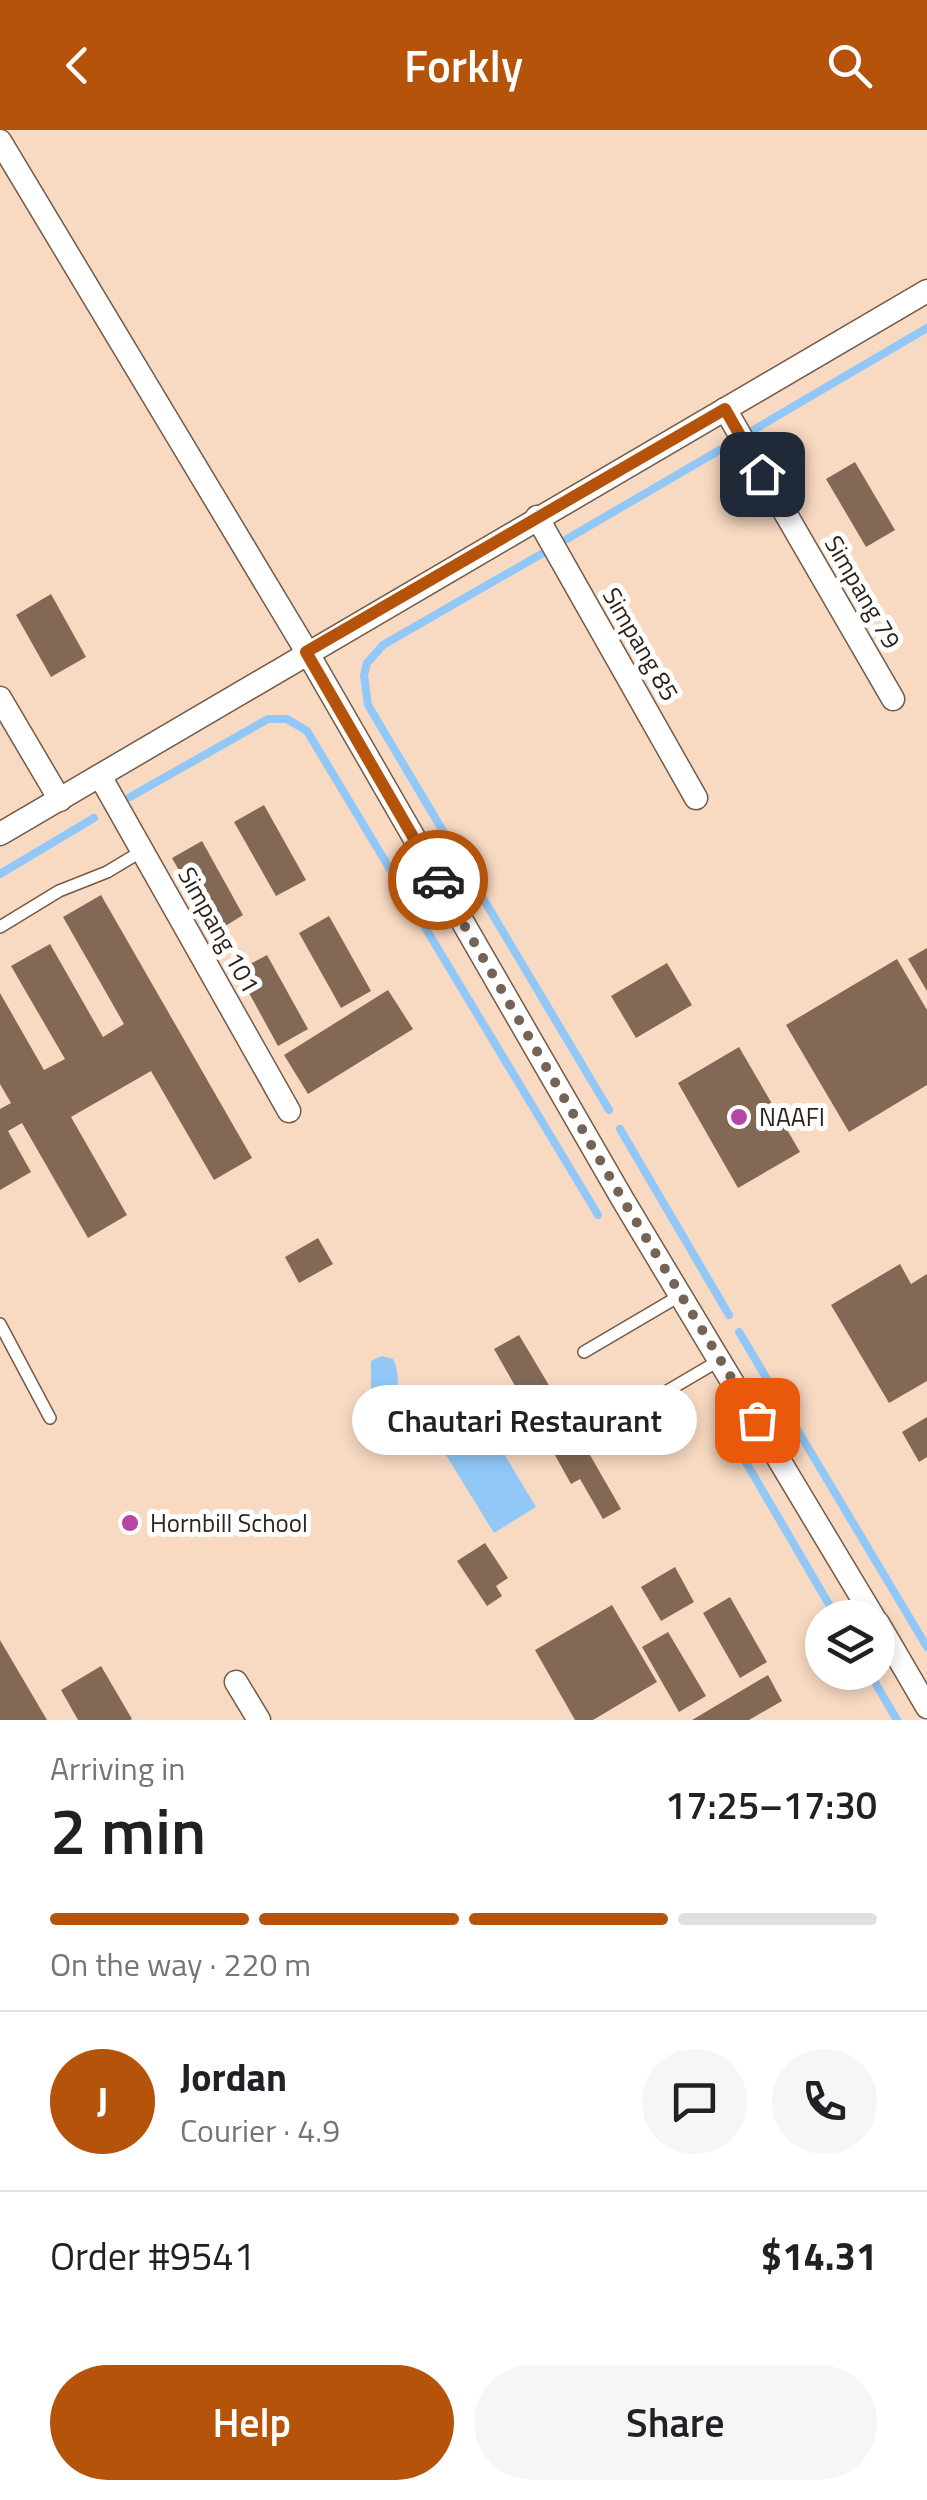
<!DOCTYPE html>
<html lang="en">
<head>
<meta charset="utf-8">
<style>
  :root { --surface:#fff; --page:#f6f6f6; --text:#202124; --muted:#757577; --line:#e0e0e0; --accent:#b45309 }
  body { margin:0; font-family:"Titillium Web",sans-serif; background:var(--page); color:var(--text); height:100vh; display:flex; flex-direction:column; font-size:38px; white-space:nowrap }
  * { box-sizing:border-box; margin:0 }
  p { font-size:32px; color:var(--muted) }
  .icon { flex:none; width:55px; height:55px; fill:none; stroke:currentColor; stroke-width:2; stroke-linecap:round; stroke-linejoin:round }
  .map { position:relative; height:1590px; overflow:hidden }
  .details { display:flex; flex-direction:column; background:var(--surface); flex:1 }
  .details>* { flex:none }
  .controls { position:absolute; left:805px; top:1470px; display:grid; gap:20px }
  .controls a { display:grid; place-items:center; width:90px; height:90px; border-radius:50%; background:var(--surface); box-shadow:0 5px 15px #0003; font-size:50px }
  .pin { position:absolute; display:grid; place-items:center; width:85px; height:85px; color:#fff; margin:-42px; border-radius:20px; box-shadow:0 5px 15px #0006 }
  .courier { position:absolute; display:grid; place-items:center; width:100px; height:100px; margin:-50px; border:8px solid #b45309; border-radius:50%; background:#fff; color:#222; box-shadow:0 2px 12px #0007 }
  .bubble { position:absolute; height:70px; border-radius:35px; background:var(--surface); box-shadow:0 5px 15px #0003; font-size:32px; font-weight:600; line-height:70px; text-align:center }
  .overview em { font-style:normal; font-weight:600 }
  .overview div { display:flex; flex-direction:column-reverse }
  .overview { display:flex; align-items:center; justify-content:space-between; height:170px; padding:0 50px }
  h1 { font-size:65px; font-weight:600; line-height:75px }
  .bar { display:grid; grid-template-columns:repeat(4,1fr); gap:15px 10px; align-content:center; height:120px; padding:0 50px }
  .bar i { height:12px; border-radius:8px; background:var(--line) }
  .bar .current { background:var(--accent) }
  .bar p { grid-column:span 4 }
  .line { display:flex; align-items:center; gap:25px; padding:0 50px; border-top:2px solid var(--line) }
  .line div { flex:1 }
  .round { display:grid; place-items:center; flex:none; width:105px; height:105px; border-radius:52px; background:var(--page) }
  .button { display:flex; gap:20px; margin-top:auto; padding:20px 50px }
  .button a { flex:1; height:115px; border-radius:60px; background:var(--accent); color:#fff; font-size:40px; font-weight:600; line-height:115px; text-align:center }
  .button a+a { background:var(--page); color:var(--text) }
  header { display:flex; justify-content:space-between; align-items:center; height:130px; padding:0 50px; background:var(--accent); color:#fff; font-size:45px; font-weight:600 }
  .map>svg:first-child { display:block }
  .water { fill:#91c8f8 }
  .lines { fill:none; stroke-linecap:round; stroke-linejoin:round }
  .stream { stroke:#91c8f8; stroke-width:8 }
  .building { fill:#836955 }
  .lane-casing { stroke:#735a46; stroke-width:14 }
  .street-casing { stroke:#735a46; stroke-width:25 }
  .lane { stroke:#fff; stroke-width:11 }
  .street { stroke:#fff; stroke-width:22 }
  .done { stroke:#756456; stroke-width:10; stroke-dasharray:0 18 }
  .route { stroke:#b45309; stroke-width:12 }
  .poi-dot { fill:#b446a4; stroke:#fff; stroke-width:4 }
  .labels { text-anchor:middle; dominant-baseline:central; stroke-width:10; stroke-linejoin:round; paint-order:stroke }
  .street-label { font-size:25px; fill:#2f241b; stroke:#fff }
  .poi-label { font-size:25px; fill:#2f241b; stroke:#fff; text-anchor:start }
</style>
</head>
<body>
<header><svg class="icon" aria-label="back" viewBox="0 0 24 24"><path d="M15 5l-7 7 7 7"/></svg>Forkly<svg class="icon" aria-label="search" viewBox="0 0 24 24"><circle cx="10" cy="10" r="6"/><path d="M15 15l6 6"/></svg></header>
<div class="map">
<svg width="927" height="1590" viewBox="0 0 927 1590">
  <rect width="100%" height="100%" fill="#f8dac3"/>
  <!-- water -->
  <g class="water">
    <path d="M 382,1226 L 393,1229 C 401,1244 398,1268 391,1284 L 378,1287 L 371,1280 L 371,1231 Z"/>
    <polygon points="489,1299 536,1377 494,1403 446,1325"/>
  </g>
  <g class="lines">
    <!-- stream -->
    <g class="stream">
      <polyline points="750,302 927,198"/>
      <polyline points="567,409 730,314"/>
      <polyline points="543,423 383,515 367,533 364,545 368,575 609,980"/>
      <polyline points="130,667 268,589 287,589 307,601 598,1085"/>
      <polyline points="0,744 94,688"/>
      <polyline points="620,999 729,1185"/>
      <polyline points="739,1202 927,1517"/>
      <polyline points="730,1305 837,1488"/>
      <polyline points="869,1542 897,1590"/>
    </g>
  </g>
  <!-- building -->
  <g class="building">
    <polygon points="855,332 895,400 866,417 826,349"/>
    <polygon points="51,464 86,527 51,547 16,485"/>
    <polygon points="264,675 306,750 276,766 234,692"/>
    <polygon points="202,711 243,785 214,803 172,728"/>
    <polygon points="101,765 252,1028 214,1050 151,941 71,987 127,1085 88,1108 22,993 8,1001 31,1042 0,1060 0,979 11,973 0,954 0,863 44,940 65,929 11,836 50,814 103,907 124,894 63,787"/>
    <polygon points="329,786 371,861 341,878 299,803"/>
    <polygon points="927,818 927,861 908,829"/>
    <polygon points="267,825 308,899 278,916 237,841"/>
    <polygon points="897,829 927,880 927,955 849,1002 786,895"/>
    <polygon points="667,833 692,875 636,908 611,866"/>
    <polygon points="388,860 413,899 308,964 284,925"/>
    <polygon points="739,917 800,1022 738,1058 678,953"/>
    <polygon points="318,1108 333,1134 299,1153 285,1127"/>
    <polygon points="900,1134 911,1154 927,1144 927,1251 889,1273 831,1175"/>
    <polygon points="519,1205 556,1267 530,1282 494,1219"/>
    <polygon points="927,1287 927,1327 919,1332 902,1302"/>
    <polygon points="571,1292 621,1379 603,1389 580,1349 571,1354 545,1307"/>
    <polygon points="485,1413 508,1448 496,1456 502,1466 487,1476 457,1431"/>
    <polygon points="675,1437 694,1472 661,1491 641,1457"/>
    <polygon points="730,1467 767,1532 740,1548 703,1483"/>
    <polygon points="612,1475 657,1552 593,1590 575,1590 535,1520"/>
    <polygon points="668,1502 706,1566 679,1582 642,1517"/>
    <polygon points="0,1510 47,1590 0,1590"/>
    <polygon points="101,1536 132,1589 130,1590 78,1590 61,1560"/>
    <polygon points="768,1545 782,1571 749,1590 692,1590"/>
  </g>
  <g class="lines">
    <!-- lane casing -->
    <g class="lane-casing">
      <g id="lane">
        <polyline points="0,797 59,761 107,742 142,721"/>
        <polyline points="0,1194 50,1288"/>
        <polyline points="584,1222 681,1165"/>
        <polyline points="623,1287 720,1230"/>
      </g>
    </g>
    <!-- street casing -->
    <g class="street-casing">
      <g id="street">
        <polyline points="0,11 307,522 623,1070 874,1488"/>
        <polyline points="725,279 893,569"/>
        <polyline points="537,387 696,668"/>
        <polyline points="0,568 60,670"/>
        <polyline points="100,646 289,981"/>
        <polyline points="0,704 927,161"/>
        <polyline points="878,1493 927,1577"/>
        <polyline points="236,1552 259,1590"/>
      </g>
    </g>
    <!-- lane -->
    <use href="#lane" class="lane"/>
    <!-- street -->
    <use href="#street" class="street"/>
  </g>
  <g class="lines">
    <!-- done -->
    <polyline class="done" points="438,750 623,1070 757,1290"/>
    <!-- route -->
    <polyline class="route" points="438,750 306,522 725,279 762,344"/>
  </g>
  <!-- markers -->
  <g class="poi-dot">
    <circle cx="739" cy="987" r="10"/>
    <circle cx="130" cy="1393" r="10"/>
  </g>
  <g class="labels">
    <!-- street labels -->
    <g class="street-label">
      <text transform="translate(863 462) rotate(60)">Simpang 79</text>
      <text transform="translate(641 514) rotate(60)">Simpang 85</text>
      <text transform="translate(219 800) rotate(61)">Simpang 101</text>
    </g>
    <!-- poi labels -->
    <g class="poi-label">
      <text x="759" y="987">NAAFI</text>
      <text x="150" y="1393">Hornbill School</text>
    </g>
  </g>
</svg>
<div class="controls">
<a><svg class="icon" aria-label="layers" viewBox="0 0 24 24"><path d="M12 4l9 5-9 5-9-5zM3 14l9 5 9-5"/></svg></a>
</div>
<div class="pin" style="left:757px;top:1290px;background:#ea580c"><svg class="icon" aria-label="bag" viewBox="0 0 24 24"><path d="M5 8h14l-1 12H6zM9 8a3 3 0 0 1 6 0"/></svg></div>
<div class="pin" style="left:762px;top:344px;background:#1f2937"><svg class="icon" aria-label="home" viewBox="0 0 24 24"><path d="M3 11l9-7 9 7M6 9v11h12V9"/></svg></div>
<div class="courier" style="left:438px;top:750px"><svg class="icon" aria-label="car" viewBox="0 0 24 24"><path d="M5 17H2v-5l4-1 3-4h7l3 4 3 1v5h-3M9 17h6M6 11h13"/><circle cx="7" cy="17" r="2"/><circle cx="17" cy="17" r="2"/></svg></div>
<div class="bubble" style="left:352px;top:1255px;width:345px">Chautari Restaurant</div>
</div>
<section class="details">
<div class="overview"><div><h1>2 min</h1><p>Arriving in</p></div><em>17:25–17:30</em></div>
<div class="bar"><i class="current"></i><i class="current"></i><i class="current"></i><i></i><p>On the way · 220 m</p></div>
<div class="line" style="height:180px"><b class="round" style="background:var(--accent);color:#fff">J</b><div><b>Jordan</b><p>Courier · 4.9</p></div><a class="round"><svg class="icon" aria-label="chat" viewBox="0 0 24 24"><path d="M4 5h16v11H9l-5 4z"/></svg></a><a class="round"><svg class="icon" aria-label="phone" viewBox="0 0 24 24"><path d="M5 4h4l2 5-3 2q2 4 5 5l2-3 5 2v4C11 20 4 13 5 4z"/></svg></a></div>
<div class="line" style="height:130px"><div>Order #9541</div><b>$14.31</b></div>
<div class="button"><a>Help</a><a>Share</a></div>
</section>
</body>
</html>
